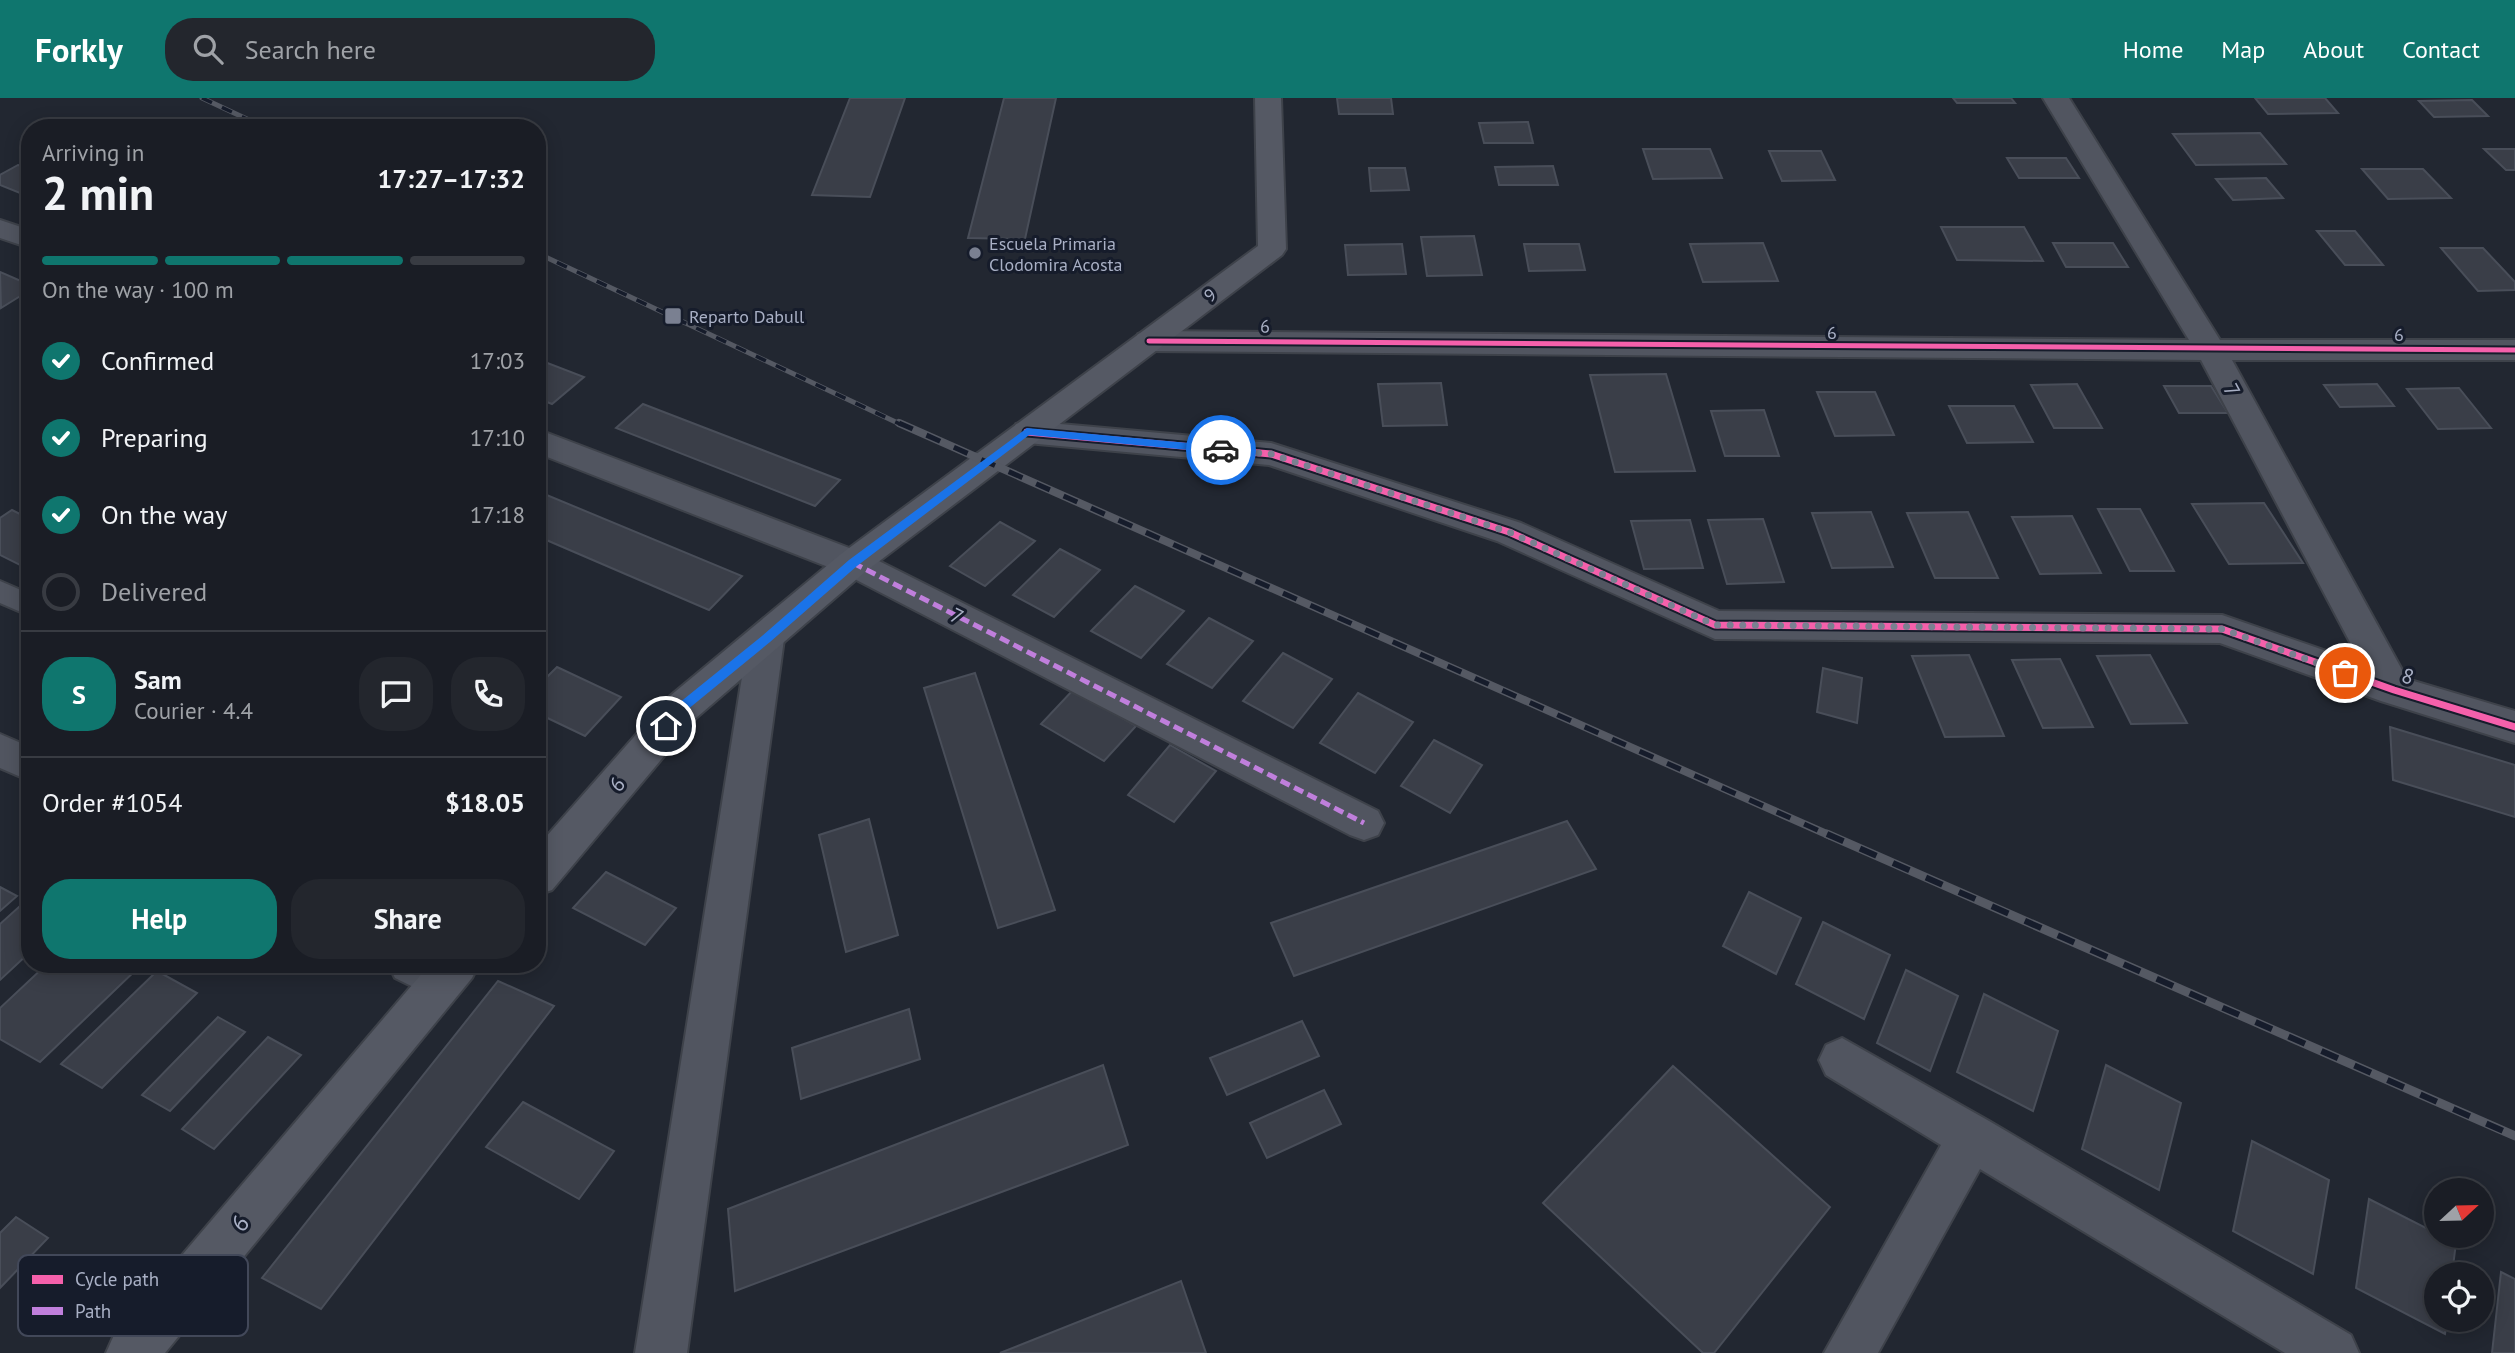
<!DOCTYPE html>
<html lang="en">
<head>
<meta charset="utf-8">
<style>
  :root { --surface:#1a1d25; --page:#23262d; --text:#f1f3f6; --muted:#9fa2a7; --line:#383b42; --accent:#0f766e }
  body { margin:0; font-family:"PT Sans",sans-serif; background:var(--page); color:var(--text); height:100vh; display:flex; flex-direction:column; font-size:26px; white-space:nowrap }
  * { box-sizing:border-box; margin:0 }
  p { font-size:23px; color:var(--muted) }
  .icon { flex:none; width:38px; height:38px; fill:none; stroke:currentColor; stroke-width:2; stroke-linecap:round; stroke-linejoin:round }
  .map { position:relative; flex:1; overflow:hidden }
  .drawer { position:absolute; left:21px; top:21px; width:525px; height:854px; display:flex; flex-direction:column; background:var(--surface); border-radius:28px; box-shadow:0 4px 18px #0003,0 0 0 2px var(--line) }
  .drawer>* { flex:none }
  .needle { width:46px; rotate:68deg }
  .buttons { position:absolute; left:2424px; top:1080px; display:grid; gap:14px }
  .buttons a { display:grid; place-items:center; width:70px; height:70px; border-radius:50%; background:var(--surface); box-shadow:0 4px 18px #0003,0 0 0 2px var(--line); font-size:35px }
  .pin { position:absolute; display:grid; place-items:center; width:60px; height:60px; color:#fff; margin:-30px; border:4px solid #fff; border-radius:50%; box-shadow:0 2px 7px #0007 }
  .courier { position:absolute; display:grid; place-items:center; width:70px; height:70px; margin:-35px; border:5px solid #1a73e8; border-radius:50%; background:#fff; color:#222; box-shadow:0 2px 9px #0007 }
  .summary em { font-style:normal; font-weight:700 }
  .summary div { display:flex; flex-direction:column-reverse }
  .summary { display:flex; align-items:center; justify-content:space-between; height:119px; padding:0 21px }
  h1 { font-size:46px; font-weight:700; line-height:52px }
  .bar { display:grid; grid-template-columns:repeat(4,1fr); gap:10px 7px; align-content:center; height:84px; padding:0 21px }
  .bar i { height:9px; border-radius:5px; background:var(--line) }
  .bar .active { background:var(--accent) }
  .bar p { grid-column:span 4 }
  .line { display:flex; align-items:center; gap:18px; padding:0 21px; border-top:2px solid var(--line) }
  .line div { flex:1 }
  .round { display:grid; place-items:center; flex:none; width:74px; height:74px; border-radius:28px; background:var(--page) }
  ol { padding:0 21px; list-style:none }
  li { display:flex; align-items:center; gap:21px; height:77px }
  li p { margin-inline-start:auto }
  li .icon { padding:7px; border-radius:50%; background:var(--accent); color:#fff; stroke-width:4 }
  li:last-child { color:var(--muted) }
  li i { width:38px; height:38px; border:4px solid var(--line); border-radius:50% }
  .cta { display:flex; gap:14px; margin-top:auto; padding:14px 21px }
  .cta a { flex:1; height:80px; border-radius:28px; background:var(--accent); color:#fff; font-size:28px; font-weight:700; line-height:80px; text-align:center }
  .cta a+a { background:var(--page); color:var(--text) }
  header { display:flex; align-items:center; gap:42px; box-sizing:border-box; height:98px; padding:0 35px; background:var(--accent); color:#fff }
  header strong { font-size:33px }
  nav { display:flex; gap:38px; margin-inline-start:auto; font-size:24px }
  .search { width:490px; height:63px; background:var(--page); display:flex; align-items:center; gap:18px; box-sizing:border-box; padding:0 24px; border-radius:28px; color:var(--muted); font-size:26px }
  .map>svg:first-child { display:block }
  .building { fill:#3a3e48; stroke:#494e59; stroke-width:2 }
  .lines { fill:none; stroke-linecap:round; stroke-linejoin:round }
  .lane-casing { stroke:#3e424a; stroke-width:4 }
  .street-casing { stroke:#3e424a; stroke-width:4 }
  .secondary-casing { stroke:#3e424a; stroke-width:4 }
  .lane { fill:#515560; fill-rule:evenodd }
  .street { fill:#515560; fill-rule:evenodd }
  .secondary { fill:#555964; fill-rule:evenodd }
  .rail-far2-casing { stroke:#555963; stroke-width:5 }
  .rail-far1-casing { stroke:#555963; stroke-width:8 }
  .rail-casing { stroke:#555963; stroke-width:9 }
  .rail-far2 { stroke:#161c2b; stroke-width:3.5; stroke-dasharray:11; stroke-linecap:butt }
  .rail-far1 { stroke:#161c2b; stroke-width:5; stroke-dasharray:15; stroke-linecap:butt }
  .rail { stroke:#161c2b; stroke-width:6; stroke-dasharray:18; stroke-linecap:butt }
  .quiet { stroke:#c07fdc; stroke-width:5; stroke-dasharray:10 5; stroke-linecap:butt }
  .cycleway-far1-casing { stroke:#161c2b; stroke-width:9 }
  .cycleway-casing { stroke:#161c2b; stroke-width:11 }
  .cycleway-far1 { stroke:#f560ab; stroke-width:5 }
  .cycleway { stroke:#f560ab; stroke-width:7 }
  .route { fill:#1a73e8 }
  .done { stroke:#7a8091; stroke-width:7; stroke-dasharray:0 12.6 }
  .poi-dot { fill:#7a8091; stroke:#161c2b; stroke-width:2.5 }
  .labels { text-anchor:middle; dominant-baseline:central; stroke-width:6; stroke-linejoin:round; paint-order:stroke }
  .far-poi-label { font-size:18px; fill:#a9b0c5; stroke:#161c2b; text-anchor:start }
  .far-street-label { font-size:18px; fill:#a9b0c5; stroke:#161c2b }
  .street-label { font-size:21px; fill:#a9b0c5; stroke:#161c2b }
  .near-street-label { font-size:24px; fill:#a9b0c5; stroke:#161c2b }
  .key { fill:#161c2b; stroke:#424859; stroke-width:2 }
  .key-label { font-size:19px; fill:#a9b0c5 }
</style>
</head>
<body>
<header>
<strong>Forkly</strong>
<div class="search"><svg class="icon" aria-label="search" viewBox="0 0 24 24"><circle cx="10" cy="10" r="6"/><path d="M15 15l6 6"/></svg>Search here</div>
<nav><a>Home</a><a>Map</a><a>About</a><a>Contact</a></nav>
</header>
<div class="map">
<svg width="2515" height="1255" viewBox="0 0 2515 1255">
  <rect width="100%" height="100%" fill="#222731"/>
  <!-- building -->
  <g class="building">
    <polygon points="850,0 905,0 870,99 812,97"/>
    <polygon points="1004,0 1056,0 1025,141 968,140"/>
    <polygon points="1337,0 1391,0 1393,16 1339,16"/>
    <polygon points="1953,0 2011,0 2015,5 1957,5"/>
    <polygon points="2255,0 2325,0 2338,15 2268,16"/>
    <polygon points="2472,2 2488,18 2434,19 2419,3"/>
    <polygon points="1528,24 1533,45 1484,45 1479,25"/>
    <polygon points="2260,35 2286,66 2196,67 2173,36"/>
    <polygon points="1643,51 1710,51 1722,80 1653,81"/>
    <polygon points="2484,51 2515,51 2515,72 2506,72"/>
    <polygon points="1769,53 1821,53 1835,82 1782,83"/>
    <polygon points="2007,60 2066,60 2079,80 2019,80"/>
    <polygon points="18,67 30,71 30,99 0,87 0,77"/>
    <polygon points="1553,68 1558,87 1499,87 1495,69"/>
    <polygon points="1369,70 1405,70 1409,92 1371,93"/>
    <polygon points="2362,71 2423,71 2451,100 2388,101"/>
    <polygon points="2266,80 2283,100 2233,102 2216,81"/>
    <polygon points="1941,129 2024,129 2043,163 1957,162"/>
    <polygon points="2317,133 2355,133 2383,167 2345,167"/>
    <polygon points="1474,138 1482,177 1427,178 1421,139"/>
    <polygon points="1763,145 1778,183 1703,184 1690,146"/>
    <polygon points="2053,145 2113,145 2128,169 2066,169"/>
    <polygon points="1402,146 1406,176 1348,177 1345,147"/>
    <polygon points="1524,146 1579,146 1585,172 1529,173"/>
    <polygon points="2441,150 2483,150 2515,184 2515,192 2478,193"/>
    <polygon points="0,174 30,187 30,192 1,210"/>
    <polygon points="537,261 584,279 552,306 537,300"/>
    <polygon points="1666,276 1695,373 1615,374 1590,277"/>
    <polygon points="1441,285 1447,327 1383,328 1378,286"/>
    <polygon points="2077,286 2102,330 2054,330 2031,287"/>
    <polygon points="2377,286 2394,308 2340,309 2324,287"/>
    <polygon points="2164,288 2211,288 2228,315 2179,315"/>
    <polygon points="2459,290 2491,330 2438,331 2407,291"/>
    <polygon points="1817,294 1875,294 1894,337 1835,338"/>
    <polygon points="643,306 840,382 815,408 616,330"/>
    <polygon points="1949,308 2014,308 2033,344 1967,345"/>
    <polygon points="1764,312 1779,358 1725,358 1711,313"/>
    <polygon points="537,393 742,478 709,512 537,438"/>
    <polygon points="2264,405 2303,465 2229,466 2192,406"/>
    <polygon points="2098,411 2140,411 2174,473 2130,473"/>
    <polygon points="12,412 30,421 30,472 0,457 0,420"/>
    <polygon points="1871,414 1893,469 1832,470 1812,415"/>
    <polygon points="1968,414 1998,480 1935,480 1907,415"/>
    <polygon points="2072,418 2101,475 2040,476 2012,419"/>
    <polygon points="1763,421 1784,484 1727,486 1708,422"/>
    <polygon points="1690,422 1703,470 1644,471 1631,423"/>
    <polygon points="1000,424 1035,443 985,488 950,468"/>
    <polygon points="1060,451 1100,472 1054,519 1013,497"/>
    <polygon points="1135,488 1184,513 1141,560 1091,533"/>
    <polygon points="1209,520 1253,543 1212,590 1167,566"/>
    <polygon points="1283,555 1332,581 1293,630 1243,603"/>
    <polygon points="1969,557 2004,638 1945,639 1912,558"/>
    <polygon points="2150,557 2187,625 2131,626 2097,558"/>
    <polygon points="2060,561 2093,629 2043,630 2012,562"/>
    <polygon points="557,569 621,599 585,638 537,615 537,589"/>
    <polygon points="1823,570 1862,580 1857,625 1817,614"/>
    <polygon points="975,575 1055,812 998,830 924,590"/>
    <polygon points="1073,592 1136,628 1104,663 1041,626"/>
    <polygon points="1358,595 1413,624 1375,675 1320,645"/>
    <polygon points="2390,629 2515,667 2515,719 2393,682"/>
    <polygon points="1434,642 1482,667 1450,715 1401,688"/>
    <polygon points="1170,647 1216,673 1174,724 1128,697"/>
    <polygon points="869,721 898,837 846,854 819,737"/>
    <polygon points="1567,723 1596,771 1294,878 1271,825"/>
    <polygon points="606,774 676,810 645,847 573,810"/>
    <polygon points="0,789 17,798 0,813"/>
    <polygon points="1749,794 1801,820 1776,876 1723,848"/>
    <polygon points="30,799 30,854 0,882 0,826"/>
    <polygon points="1823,824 1890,857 1864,921 1796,886"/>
    <polygon points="47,866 131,866 138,870 40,964 0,941 0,910"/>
    <polygon points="1906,872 1958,898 1930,973 1877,945"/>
    <polygon points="157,873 197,895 102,990 61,966"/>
    <polygon points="498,883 554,908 321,1211 262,1180"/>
    <polygon points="1984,896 2058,933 2033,1013 1957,974"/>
    <polygon points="909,911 920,961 801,1001 792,950"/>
    <polygon points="218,919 245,934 170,1013 142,997"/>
    <polygon points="1302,923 1319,958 1227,997 1210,960"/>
    <polygon points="268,939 301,957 214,1051 182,1031"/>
    <polygon points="1103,967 1128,1047 735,1193 728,1111"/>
    <polygon points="2106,967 2181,1005 2159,1092 2082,1051"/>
    <polygon points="1673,968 1830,1109 1714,1255 1703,1255 1543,1105"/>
    <polygon points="1324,992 1341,1026 1267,1060 1250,1025"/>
    <polygon points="523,1004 614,1053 579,1101 486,1049"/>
    <polygon points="2252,1043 2329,1082 2313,1176 2233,1133"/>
    <polygon points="2369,1101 2436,1135 2436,1138 2456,1145 2452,1176 2436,1176 2436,1222 2447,1222 2445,1236 2356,1190"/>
    <polygon points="16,1119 48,1140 0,1190 0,1135"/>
    <polygon points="2501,1174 2515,1181 2515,1255 2492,1255"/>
    <polygon points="1181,1183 1206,1255 1000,1255"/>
  </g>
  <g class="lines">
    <!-- lane casing -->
    <g class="lane-casing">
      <polygon id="lane" points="0,483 30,496 30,518 0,505"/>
    </g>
    <!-- street casing -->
    <g class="street-casing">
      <g id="street">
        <polygon points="2043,0 2069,0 2220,242 2515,242 2515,262 2232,262 2407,581 2515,613 2515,645 2381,603 2220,545 1715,541 1497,443 1269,367 1027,345 1016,342 1011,334 1016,326 1027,323 1271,345 1521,425 1719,513 2222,517 2361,565 2201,262 1149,253 1138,250 1134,243 1138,236 1149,233 2189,242"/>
        <polygon points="0,122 30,132 30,150 0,140"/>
        <polygon points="537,331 865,456 1378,713 1384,725 1378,737 1364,742 1350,737 841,474 537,355"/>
        <polygon points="766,527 779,531 784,541 687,1255 635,1255 748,541 753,531"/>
        <polygon points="0,636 30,649 30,683 0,670"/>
        <polygon points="388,866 453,866 457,869 464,883 457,897 442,903 395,880"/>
        <polygon points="1842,940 1989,1023 2351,1237 2359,1255 2285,1255 1980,1071 1878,1255 1824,1255 1941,1047 1826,977 1819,962 1826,947"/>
      </g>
    </g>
    <!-- secondary casing -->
    <g class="secondary-casing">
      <g id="secondary">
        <polygon points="1255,0 1281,0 1286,151 1282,157 865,474 696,620 552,792 537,797 537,749 670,598 841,456 1258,148"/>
        <polygon points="430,866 479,866 472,880 165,1255 106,1255 114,1237"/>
      </g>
    </g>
    <!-- lane -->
    <use href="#lane" class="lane"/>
    <!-- street -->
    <use href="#street" class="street"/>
    <!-- secondary -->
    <use href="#secondary" class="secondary"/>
    <!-- rail-far2 casing -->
    <g class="rail-far2-casing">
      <g id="rail-far2">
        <polyline points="202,0 266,30"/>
        <polyline points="537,155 902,327"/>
      </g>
    </g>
    <!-- rail-far1 casing -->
    <g class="rail-far1-casing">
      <polyline id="rail-far1" points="899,325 1831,738"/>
    </g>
    <!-- rail casing -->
    <g class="rail-casing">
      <polyline id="rail" points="1827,736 2515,1038"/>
    </g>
    <!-- rail-far2 -->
    <use href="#rail-far2" class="rail-far2"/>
    <!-- rail-far1 -->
    <use href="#rail-far1" class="rail-far1"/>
    <!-- rail -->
    <use href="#rail" class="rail"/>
    <!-- quiet -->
    <polyline class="quiet" points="853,465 1364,725"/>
    <!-- cycleway-far1 casing -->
    <g class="cycleway-far1-casing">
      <polyline id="cycleway-far1" points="1149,243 2515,252"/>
    </g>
    <!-- cycleway casing -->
    <g class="cycleway-casing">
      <polyline id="cycleway" points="1027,334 1271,356 1509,434 1715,527 2222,531 2394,592 2515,629"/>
    </g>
    <!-- cycleway-far1 -->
    <use href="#cycleway-far1" class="cycleway-far1"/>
    <!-- cycleway -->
    <use href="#cycleway" class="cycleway"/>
  </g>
  <!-- route -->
  <polygon class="route" points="1027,330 1221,348 1226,352 1221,355 1029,337 857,468 770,544 687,612 670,631 662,631 662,625 679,605 762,538 849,462"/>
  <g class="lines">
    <!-- done -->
    <polyline class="done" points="1221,352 1271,356 1509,434 1715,527 2222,531 2345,575"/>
  </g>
  <!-- markers -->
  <g class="poi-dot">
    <circle cx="975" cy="155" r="7"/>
    <rect x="664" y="209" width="18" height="18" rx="3.5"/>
  </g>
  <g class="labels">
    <!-- far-poi labels -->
    <g class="far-poi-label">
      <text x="989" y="145">Escuela Primaria<tspan x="989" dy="21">Clodomira Acosta</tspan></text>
      <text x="689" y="218">Reparto Dabull</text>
    </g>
    <!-- far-street labels -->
    <g class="far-street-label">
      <text transform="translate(1210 197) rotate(-37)">9</text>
      <text transform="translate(1265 228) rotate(1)">6</text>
      <text x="1832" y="234">6</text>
      <text x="2399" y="236">6</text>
    </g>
    <!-- street labels -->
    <g class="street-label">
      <text transform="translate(2232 292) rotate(62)">7</text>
      <text transform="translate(957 518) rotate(27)">7</text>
      <text transform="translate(2408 578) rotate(17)">8</text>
      <text transform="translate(617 686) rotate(-50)">6</text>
    </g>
    <!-- near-street labels -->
    <g class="near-street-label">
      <text transform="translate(240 1125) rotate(-50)">6</text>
    </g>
  </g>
  <!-- legend -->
  <rect x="18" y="1157" width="230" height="81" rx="10" class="key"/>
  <rect x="32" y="1177" width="31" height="9" fill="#f560ab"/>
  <rect x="32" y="1209" width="31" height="8" fill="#c07fdc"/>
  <g class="key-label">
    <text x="75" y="1188">Cycle path</text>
    <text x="75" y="1220">Path</text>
  </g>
</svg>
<div class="buttons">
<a><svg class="needle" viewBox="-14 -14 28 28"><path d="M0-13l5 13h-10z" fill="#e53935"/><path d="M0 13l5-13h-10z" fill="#9fa2a7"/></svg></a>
<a><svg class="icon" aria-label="locate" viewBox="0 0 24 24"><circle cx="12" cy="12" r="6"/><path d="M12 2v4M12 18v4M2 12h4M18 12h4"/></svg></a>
</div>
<div class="pin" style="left:2345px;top:575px;background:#ea580c"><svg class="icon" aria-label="bag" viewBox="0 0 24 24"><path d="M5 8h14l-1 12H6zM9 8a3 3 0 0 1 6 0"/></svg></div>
<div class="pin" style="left:666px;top:628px;background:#1f2937"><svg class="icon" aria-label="home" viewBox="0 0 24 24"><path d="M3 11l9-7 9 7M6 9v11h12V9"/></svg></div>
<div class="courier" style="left:1221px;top:352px"><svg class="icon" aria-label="car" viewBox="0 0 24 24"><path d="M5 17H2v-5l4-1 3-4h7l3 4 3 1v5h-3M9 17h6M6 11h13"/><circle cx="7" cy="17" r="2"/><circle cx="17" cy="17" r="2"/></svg></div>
<section class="drawer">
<div class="summary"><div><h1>2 min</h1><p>Arriving in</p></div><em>17:27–17:32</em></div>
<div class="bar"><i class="active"></i><i class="active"></i><i class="active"></i><i></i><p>On the way · 100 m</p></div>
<ol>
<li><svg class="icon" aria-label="check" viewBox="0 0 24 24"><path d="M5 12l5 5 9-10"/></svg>Confirmed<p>17:03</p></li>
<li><svg class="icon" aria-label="check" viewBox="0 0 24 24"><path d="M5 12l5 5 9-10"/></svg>Preparing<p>17:10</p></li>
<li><svg class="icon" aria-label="check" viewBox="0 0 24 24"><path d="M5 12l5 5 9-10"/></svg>On the way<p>17:18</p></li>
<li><i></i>Delivered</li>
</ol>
<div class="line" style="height:126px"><b class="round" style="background:var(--accent);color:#fff">S</b><div><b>Sam</b><p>Courier · 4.4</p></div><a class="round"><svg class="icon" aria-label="chat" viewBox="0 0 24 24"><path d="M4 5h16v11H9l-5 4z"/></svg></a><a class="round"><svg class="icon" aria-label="phone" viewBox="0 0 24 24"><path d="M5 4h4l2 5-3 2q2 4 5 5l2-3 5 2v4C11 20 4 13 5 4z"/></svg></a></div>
<div class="line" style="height:91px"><div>Order #1054</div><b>$18.05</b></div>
<div class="cta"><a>Help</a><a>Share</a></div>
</section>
</div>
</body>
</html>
